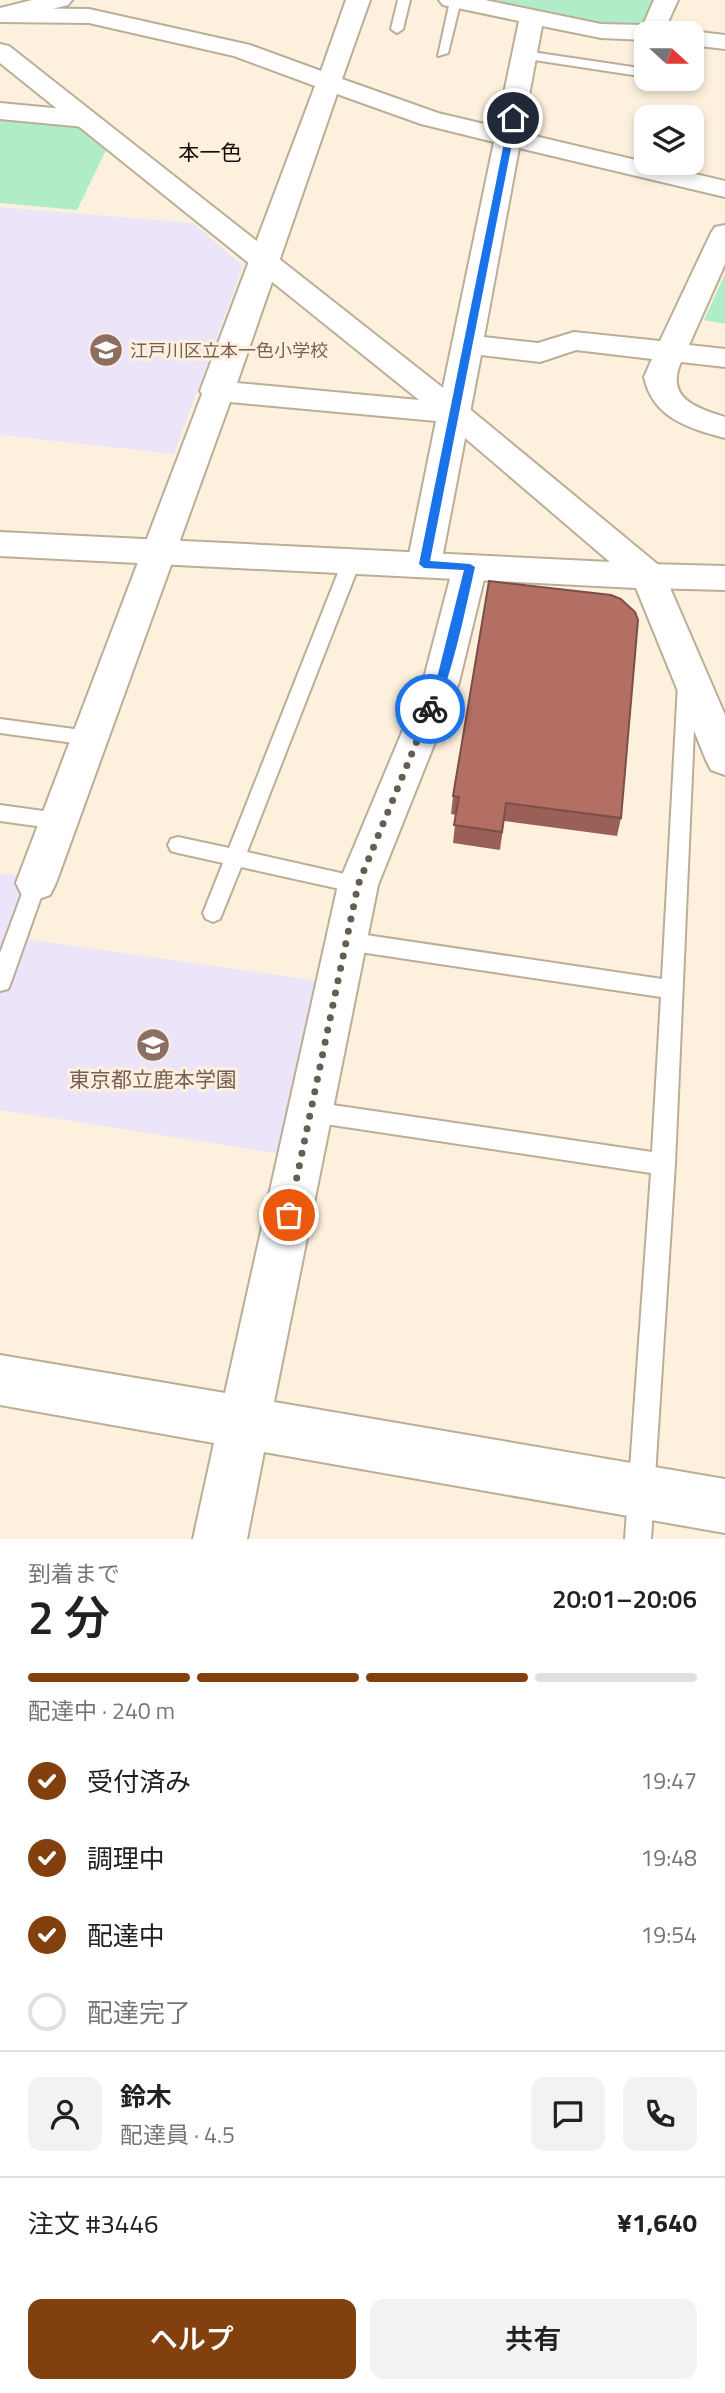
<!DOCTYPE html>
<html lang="ja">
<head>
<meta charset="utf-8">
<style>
  :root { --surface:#fff; --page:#f2f2f2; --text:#202124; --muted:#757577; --line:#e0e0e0; --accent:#83400f }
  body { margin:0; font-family:"Titillium Web","Noto Sans JP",sans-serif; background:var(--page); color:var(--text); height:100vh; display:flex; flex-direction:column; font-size:26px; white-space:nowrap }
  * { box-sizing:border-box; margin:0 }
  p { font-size:23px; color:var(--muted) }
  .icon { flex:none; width:38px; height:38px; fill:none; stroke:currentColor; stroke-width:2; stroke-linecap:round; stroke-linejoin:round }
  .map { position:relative; height:1539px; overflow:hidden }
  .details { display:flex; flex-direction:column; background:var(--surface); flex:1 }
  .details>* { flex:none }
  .needle { width:46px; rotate:111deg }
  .tools { position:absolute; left:634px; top:21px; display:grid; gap:14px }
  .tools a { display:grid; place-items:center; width:70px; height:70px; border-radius:14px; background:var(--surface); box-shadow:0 4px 10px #0003; font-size:35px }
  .pin { position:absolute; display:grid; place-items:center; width:60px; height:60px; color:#fff; margin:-30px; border:4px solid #fff; border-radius:50%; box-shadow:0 2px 7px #0007 }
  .courier { position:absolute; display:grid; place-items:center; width:70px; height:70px; margin:-35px; border:5px solid #1a73e8; border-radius:50%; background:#fff; color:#222; box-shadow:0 2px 9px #0007 }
  .overview em { font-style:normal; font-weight:600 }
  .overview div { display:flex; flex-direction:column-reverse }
  .overview { display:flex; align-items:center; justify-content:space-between; height:119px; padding:0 28px }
  h1 { font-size:46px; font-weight:600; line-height:52px }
  .bar { display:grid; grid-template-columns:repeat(4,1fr); gap:10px 7px; align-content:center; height:84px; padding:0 28px }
  .bar i { height:9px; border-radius:5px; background:var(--line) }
  .bar .on { background:var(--accent) }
  .bar p { grid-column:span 4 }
  .line { display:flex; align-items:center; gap:18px; padding:0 28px; border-top:2px solid var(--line) }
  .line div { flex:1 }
  .round { display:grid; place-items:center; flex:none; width:74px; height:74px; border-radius:14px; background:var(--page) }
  ol { padding:0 28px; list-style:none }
  li { display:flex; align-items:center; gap:21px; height:77px }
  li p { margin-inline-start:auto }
  li .icon { padding:7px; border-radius:50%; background:var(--accent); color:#fff; stroke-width:4 }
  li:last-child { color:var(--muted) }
  li i { width:38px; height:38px; border:4px solid var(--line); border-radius:50% }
  .action { display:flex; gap:14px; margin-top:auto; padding:14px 28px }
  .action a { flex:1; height:80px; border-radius:14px; background:var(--accent); color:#fff; font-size:28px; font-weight:600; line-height:80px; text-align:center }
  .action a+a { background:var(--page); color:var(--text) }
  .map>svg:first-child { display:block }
  .education { fill:#ece5fa }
  .green { fill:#b0ecc7 }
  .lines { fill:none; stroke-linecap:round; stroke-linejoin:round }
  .service-casing { stroke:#bcad97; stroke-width:4 }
  .minor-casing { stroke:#bcad97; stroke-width:4 }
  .tertiary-casing { stroke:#bcad97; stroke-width:4 }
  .service { fill:#fff; fill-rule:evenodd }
  .minor { fill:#fff; fill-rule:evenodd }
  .tertiary { fill:#fff; fill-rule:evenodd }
  .wall { fill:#9a5f56 }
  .building { fill:#b36f64; stroke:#7d4e46; stroke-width:2 }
  .route { fill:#1a73e8 }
  .done { stroke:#665e52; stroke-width:7; stroke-dasharray:0 12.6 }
  .labels { text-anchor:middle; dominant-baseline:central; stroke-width:6; stroke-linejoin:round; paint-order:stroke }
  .far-education-label { font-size:18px; fill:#785e54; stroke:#fdf1de; text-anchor:start }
  .far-quarter-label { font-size:21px; fill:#140f07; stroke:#fdf1de }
  .education-label { font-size:21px; fill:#785e54; stroke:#fdf1de }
</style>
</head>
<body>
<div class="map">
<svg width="725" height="1539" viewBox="0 0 725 1539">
  <rect width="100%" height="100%" fill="#fdf1de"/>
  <!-- education -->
  <g class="education">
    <polygon points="0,207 193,223 243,266 174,454 0,435"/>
    <polygon points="0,873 28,877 6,936 319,981 282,1154 0,1110"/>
  </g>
  <!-- green -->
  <g class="green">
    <polygon points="487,0 655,0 644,28 604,28 484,5"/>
    <polygon points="0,115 79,122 108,146 77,210 0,203"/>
    <polygon points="725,274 725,324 704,320"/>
  </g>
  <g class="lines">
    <!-- service casing -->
    <g class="service-casing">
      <g id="service">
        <polygon points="398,0 410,0 403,29 397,33 391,29"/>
        <polygon points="461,0 448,53 438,56 450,1"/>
        <polygon points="525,51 633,67 639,71 633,75 521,58 519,55"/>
        <polygon points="352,554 361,560 247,852 358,877 365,879 368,885 365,891 358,893 241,867 220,919 213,922 206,919 203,913 223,863 178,853 171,851 168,845 171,839 178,837 229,848 343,560"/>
        <polygon points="687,677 696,684 675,1164 651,1539 625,1539 651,1173 312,1122 304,1119 301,1112 304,1105 312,1102 652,1152 661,997 346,950 339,947 336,941 339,935 346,932 662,979 678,684"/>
        <polygon points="0,719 89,731 98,738 89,745 0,733"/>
        <polygon points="0,805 58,813 65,815 68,821 65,827 58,829 0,821"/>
        <polygon points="36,875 43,877 46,883 11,982 8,989 0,991 0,953 26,883 29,877"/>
      </g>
    </g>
    <!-- minor casing -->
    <g class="minor-casing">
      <g id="minor">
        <path d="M 346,0 L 370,0 L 342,79 L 438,113 L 497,127 L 519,21 L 443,5 L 439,0 L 485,0 L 601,24 L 643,25 L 654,0 L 678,0 L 665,29 L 668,33 L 646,33 L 646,40 L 601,38 L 542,26 L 522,133 L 725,181 L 725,197 L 519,148 L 484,337 L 538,343 L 574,332 L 660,341 L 711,233 L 715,227 L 725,225 L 725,264 L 689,345 L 725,349 L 725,367 L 681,362 C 665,398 696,408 725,417 L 725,438 C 688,428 653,418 644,377 L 652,359 L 576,350 L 540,362 L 481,355 L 441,564 L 436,572 L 424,576 L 412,572 L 407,564 L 436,421 L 230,402 L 56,883 L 50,895 L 36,900 L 22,895 L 16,883 L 202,394 L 200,391 L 315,86 L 234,56 L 89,23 L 0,22 L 0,8 L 89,9 L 250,45 L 321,71 ZM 337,94 L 421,124 L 494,142 L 440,402 L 237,383 Z"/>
        <polygon points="691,31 725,35 725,49 691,45 691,33 682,33"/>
        <polygon points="0,103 85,111 94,114 98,119 94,124 85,127 0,119"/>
        <polygon points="470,555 482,559 487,567 459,682 378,885 274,1402 725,1479 725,1533 264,1452 247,1539 193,1539 214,1443 0,1405 0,1355 225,1393 338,885 423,682 453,567 458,559"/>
        <polygon points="649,564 725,566 725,590 649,588 637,585 632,576 637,567"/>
      </g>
    </g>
    <!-- tertiary casing -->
    <g class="tertiary-casing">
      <g id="tertiary">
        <polygon points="32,0 72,0 68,5 0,22 0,8"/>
        <polygon points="0,44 9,46 466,406 661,567 725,715 725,775 711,770 706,760 636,588 0,556 0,532 610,562 444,420 0,63"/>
      </g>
    </g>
    <!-- service -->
    <use href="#service" class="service"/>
    <!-- minor -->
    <use href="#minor" class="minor"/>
    <!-- tertiary -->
    <use href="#tertiary" class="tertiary"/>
  </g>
  <!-- wall -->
  <polygon class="wall" points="453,796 621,818 617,836 504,821 500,850 453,843 456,815 451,814"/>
  <!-- building -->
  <polygon class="building" points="489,581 611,595 621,599 635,612 638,620 621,818 506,803 502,832 454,825 459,797 453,796"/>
  <!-- route -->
  <path class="route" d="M 513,115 L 517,118 L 430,561 L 470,564 L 475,567 C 469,592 447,705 430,714 L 425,709 L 436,682 L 464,570 L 424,568 L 419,564 L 509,118 Z"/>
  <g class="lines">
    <!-- done -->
    <polyline class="done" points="289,1215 358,885 430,709"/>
  </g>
  <!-- icons -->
  <defs>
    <g id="school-disc" transform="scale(1.75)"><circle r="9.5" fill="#8d6e63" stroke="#fdf1de"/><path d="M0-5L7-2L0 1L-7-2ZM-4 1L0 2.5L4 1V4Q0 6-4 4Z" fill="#fff"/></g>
  </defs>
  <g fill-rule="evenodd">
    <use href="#school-disc" x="106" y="350"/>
    <use href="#school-disc" x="153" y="1045"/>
  </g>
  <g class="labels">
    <!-- far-education labels -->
    <g class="far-education-label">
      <text x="130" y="350">江戸川区立本一色小学校</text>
    </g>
    <!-- far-quarter labels -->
    <g class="far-quarter-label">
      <text x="210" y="152">本一色</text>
    </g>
    <!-- education labels -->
    <g class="education-label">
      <text x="153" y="1079">東京都立鹿本学園</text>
    </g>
  </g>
</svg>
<div class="tools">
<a><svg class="needle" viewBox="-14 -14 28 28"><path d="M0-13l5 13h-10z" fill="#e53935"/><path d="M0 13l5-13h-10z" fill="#757577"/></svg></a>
<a><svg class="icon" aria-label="layers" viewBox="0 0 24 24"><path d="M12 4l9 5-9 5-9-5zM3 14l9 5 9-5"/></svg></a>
</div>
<div class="pin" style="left:289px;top:1215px;background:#ea580c"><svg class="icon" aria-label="bag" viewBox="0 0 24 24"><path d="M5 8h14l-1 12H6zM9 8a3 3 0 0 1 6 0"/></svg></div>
<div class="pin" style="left:513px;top:118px;background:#1f2937"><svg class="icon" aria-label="home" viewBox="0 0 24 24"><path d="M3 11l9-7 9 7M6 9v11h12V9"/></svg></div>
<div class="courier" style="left:430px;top:709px"><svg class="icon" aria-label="bike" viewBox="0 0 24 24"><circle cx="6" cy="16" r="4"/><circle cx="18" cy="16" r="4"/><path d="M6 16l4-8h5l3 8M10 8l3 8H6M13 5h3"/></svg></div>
</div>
<section class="details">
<div class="overview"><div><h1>2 分</h1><p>到着まで</p></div><em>20:01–20:06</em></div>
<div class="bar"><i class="on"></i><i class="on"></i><i class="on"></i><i></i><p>配達中 · 240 m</p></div>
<ol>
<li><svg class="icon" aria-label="check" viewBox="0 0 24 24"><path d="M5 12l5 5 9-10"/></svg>受付済み<p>19:47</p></li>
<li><svg class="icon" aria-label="check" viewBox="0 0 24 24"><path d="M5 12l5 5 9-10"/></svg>調理中<p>19:48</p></li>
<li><svg class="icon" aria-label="check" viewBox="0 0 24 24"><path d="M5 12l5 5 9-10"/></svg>配達中<p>19:54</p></li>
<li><i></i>配達完了</li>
</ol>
<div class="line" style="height:126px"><a class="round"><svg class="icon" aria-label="person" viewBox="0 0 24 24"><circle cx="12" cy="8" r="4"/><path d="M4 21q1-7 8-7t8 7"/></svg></a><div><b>鈴木</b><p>配達員 · 4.5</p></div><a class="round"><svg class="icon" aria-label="chat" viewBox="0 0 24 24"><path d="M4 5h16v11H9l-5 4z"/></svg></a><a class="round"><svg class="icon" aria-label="phone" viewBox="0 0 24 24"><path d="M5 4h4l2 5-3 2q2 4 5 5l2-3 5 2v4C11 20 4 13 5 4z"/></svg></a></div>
<div class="line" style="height:91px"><div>注文 #3446</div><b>¥1,640</b></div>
<div class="action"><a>ヘルプ</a><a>共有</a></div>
</section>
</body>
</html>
